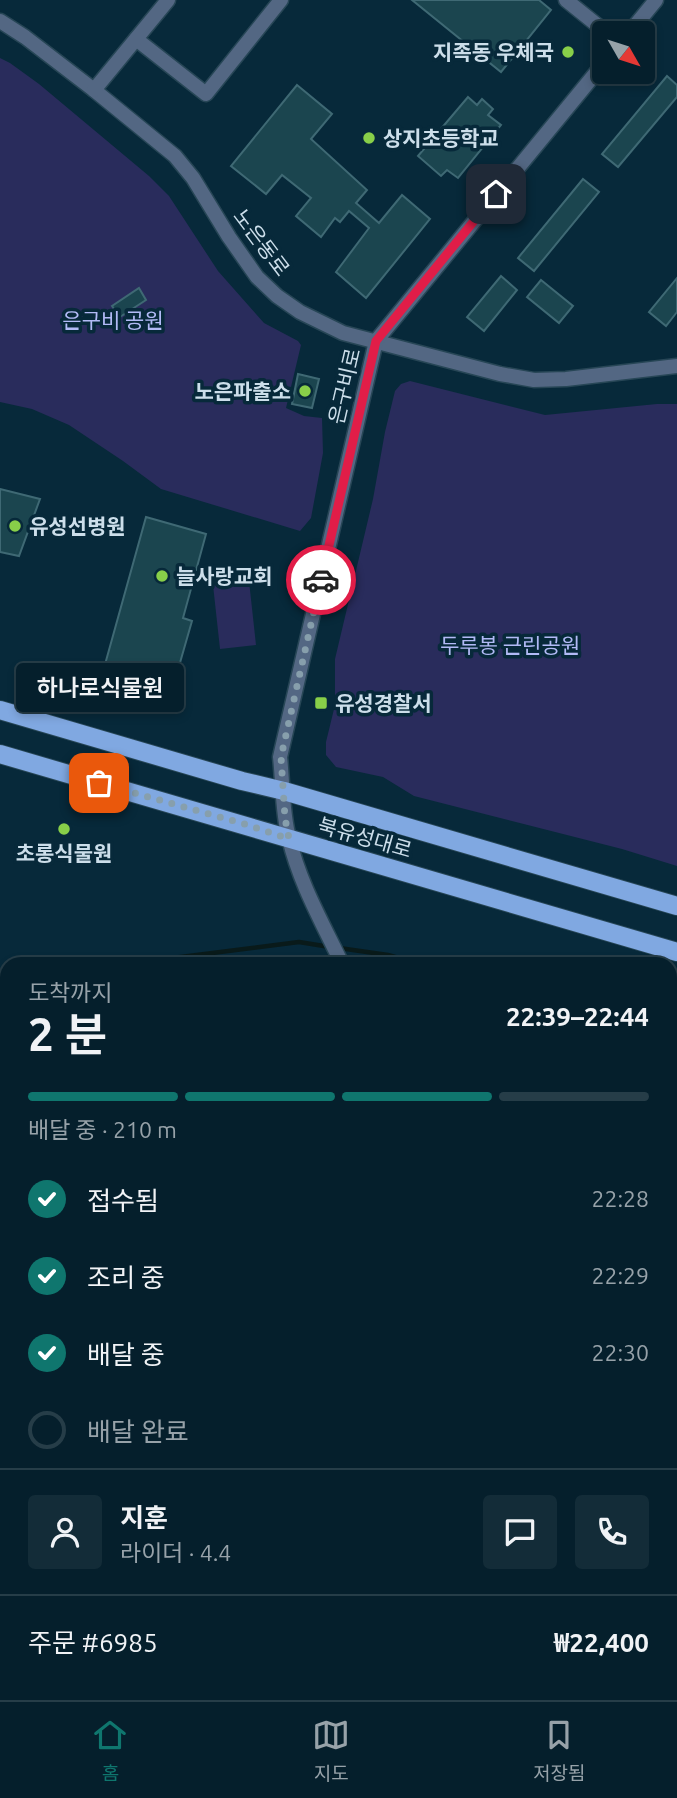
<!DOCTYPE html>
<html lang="ko">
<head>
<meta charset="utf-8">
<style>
  :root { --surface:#051f2c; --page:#132c38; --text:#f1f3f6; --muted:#97a2a9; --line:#263d48; --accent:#0f766e }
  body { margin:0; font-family:Ubuntu,"Noto Sans KR",sans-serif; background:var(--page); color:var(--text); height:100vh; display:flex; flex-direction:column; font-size:26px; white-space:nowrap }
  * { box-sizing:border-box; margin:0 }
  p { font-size:23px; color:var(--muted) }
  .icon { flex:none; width:38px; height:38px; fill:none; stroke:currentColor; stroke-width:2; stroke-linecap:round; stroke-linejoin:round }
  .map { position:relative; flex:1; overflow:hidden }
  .sheet { position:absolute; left:0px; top:957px; width:677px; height:744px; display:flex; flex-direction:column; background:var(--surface); border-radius:21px 21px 0 0; box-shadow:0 4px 10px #0003,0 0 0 2px var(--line) }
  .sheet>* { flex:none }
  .needle { width:46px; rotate:129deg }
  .fabs { position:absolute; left:592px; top:21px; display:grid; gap:14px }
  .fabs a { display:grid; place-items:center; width:63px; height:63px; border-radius:7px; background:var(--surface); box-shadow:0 4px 10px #0003,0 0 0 2px var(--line); font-size:35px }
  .pin { position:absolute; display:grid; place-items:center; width:60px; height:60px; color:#fff; margin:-30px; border-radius:14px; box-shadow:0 4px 10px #0006 }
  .courier { position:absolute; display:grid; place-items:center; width:70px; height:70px; margin:-35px; border:5px solid #e11d48; border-radius:50%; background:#fff; color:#222; box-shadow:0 2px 9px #0007 }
  .bubble { position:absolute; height:49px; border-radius:7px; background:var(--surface); box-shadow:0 4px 10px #0003,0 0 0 2px var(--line); font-size:23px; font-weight:600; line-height:49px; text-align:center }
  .head em { font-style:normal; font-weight:600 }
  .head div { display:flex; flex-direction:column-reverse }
  .head { display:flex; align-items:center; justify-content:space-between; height:119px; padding:0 28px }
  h1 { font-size:46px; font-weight:600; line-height:52px }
  .bar { display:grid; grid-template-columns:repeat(4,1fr); gap:10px 7px; align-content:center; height:84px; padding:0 28px }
  .bar i { height:9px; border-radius:5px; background:var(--line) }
  .bar .current { background:var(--accent) }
  .bar p { grid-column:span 4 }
  .line { display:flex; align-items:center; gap:18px; padding:0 28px; border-top:2px solid var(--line) }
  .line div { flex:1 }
  .round { display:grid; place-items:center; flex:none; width:74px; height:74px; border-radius:7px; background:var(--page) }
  ol { padding:0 28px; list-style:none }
  li { display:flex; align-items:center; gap:21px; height:77px }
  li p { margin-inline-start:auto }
  li .icon { padding:7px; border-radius:50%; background:var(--accent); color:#fff; stroke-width:4 }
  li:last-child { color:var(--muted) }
  li i { width:38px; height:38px; border:4px solid var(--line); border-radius:50% }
  .dock { display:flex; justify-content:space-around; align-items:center; height:98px; border-top:2px solid var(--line); background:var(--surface); font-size:19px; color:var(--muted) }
  .dock a { display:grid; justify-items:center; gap:4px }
  .dock .current { color:var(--accent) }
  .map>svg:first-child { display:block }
  .green { fill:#292c5c }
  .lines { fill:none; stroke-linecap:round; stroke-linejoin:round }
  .stream { stroke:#091a1a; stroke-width:4.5 }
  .building { fill:#1b454f; stroke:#3f6974; stroke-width:2 }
  .minor-casing { stroke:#274656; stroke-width:17 }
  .major-casing { stroke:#274656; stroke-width:20 }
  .minor { stroke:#536783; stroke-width:14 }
  .major { stroke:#80a8e1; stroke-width:18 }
  .done { stroke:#879fac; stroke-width:7; stroke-dasharray:0 12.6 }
  .route { stroke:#e11d48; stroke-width:9 }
  .poi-dot { fill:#88cf49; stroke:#07293a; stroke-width:2.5 }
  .labels { text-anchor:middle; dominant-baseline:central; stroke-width:7; stroke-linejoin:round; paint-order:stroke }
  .poi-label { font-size:21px; font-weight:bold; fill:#ccdeea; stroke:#07293a; text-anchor:start }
  .street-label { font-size:21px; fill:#ccdeea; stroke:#07293a }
  .park-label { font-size:21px; fill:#b2baf6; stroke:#07293a }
</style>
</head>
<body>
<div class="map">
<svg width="677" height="1700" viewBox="0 0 677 1700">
  <rect width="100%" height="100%" fill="#07293a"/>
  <!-- green -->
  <g class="green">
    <polygon points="0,58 10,63 39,84 149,176 169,196 218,271 264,323 298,341 301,345 286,408 304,416 322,418 323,453 311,518 300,531 161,489 123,461 69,425 32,409 0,402"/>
    <polygon points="410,381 545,415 657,404 677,404 677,866 622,849 414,796 383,777 336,767 326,755 326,742 335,705 335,659 373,499 385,432 395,391 401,384"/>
    <polygon points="249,581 256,645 220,649 213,585"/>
  </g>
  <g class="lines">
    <!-- stream -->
    <g class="stream">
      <polyline points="339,948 388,955 420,964"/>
      <polyline points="125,964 299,942 330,947"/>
      <polyline points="0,1001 7,999"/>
      <polyline points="670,1034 677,1036"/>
    </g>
  </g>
  <!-- building -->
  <g class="building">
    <polygon points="412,0 539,0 551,10 501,72"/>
    <polygon points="667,76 677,85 677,97 618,167 602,154"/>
    <polygon points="297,85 332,114 311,139 367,190 356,203 379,223 402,195 430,219 366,298 336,272 369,228 349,211 340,222 335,218 321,237 296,216 311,198 282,175 266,194 231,166"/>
    <polygon points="468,97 477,105 482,99 493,109 488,115 501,125 458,178 447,170 441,176 418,156"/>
    <polygon points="583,179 599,192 534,271 518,258"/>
    <polygon points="501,276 517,290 484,331 467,317"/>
    <polygon points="677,278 677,312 666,326 649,312"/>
    <polygon points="541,280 573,306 559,323 527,297"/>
    <polygon points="139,288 146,300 120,317 112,306"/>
    <polygon points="298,374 319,379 312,408 292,404"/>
    <polygon points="0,489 40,499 19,556 0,552"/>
    <polygon points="146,517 206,534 183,618 192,621 173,687 104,668"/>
  </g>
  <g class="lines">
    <!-- minor casing -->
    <g class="minor-casing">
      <g id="minor">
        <polyline points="566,0 607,33"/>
        <polyline points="0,21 25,37 94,90 175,156 193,178 229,237 257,277 277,296 300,312 343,333 500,374 534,380 566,379 677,366"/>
        <polyline points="629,33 656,0"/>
        <polyline points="136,39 206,94 281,0"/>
        <polyline points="94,90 168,0"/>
        <path d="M 342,964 C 323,924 299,882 289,838 C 282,812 283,784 280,757 L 376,341 L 604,63"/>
        <polyline points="677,1097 673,1099 677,1109"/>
        <polyline points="670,1202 677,1199"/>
        <polyline points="670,1313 677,1329"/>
        <polyline points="670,1401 677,1398"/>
        <polyline points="670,1507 677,1522"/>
        <polyline points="0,1671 7,1670"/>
        <polyline points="300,1694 304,1700"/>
        <polyline points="670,1694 673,1700"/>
        <polyline points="486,1700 512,1694"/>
      </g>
    </g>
    <!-- major casing -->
    <g class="major-casing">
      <g id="major">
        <polyline points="0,710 242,781 284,791 677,906"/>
        <polyline points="0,754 677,952"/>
      </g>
    </g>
    <!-- minor -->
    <use href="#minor" class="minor"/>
    <!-- major -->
    <use href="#major" class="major"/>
  </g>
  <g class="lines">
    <!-- done -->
    <polyline class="done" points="99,783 248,825 289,839 285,818 281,757 321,580"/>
    <!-- route -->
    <polyline class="route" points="321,580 376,341 496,194"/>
  </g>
  <!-- markers -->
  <g class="poi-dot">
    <circle cx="568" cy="52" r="7"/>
    <circle cx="369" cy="138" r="7"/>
    <circle cx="305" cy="391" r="7"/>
    <circle cx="15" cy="526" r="7"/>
    <circle cx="162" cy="576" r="7"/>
    <rect x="314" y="696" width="14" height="14" rx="3.5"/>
    <circle cx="64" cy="829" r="7"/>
  </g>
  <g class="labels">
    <!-- poi labels -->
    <g class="poi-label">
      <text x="554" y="52" text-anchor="end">지족동 우체국</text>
      <text x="383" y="138">상지초등학교</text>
      <text x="291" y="391" text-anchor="end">노은파출소</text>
      <text x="29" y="526">유성선병원</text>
      <text x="176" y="576">늘사랑교회</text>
      <text x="335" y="703">유성경찰서</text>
      <text x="64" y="853" text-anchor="middle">초롱식물원</text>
    </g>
    <!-- street labels -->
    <g class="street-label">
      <text transform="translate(262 242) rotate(53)">노은동로</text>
      <text transform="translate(344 386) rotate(-77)">은구비로</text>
      <text transform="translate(365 837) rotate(16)">북유성대로</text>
    </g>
    <!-- park labels -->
    <g class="park-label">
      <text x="113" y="320">은구비 공원</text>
      <text x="510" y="645">두루봉 근린공원</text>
    </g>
  </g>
</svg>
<div class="fabs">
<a><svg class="needle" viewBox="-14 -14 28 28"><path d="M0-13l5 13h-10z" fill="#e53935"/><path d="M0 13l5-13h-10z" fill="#97a2a9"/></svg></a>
</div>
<div class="pin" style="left:99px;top:783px;background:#ea580c"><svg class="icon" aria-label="bag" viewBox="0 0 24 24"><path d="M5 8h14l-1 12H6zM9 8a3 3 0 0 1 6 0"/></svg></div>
<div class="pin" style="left:496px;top:194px;background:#1f2937"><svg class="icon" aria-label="home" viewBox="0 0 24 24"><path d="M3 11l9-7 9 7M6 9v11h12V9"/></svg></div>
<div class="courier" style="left:321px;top:580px"><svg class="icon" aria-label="car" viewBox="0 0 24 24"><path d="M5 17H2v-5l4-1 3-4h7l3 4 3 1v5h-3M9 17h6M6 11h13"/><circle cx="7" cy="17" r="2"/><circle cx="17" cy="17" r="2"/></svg></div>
<div class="bubble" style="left:16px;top:663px;width:168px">하나로식물원</div>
<section class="sheet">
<div class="head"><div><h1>2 분</h1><p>도착까지</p></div><em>22:39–22:44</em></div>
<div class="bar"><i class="current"></i><i class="current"></i><i class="current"></i><i></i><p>배달 중 · 210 m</p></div>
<ol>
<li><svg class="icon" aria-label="check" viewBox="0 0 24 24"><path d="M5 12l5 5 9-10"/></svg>접수됨<p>22:28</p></li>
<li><svg class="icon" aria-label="check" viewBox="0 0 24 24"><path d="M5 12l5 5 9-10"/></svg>조리 중<p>22:29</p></li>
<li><svg class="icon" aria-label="check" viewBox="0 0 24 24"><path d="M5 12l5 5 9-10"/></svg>배달 중<p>22:30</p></li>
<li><i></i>배달 완료</li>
</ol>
<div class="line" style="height:126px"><a class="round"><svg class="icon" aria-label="person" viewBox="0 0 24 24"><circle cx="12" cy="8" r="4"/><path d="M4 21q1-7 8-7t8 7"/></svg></a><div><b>지훈</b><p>라이더 · 4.4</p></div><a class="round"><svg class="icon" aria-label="chat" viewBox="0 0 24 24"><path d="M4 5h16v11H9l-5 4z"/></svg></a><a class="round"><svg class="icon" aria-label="phone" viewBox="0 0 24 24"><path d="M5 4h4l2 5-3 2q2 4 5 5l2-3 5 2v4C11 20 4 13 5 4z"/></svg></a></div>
<div class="line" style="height:91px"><div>주문 #6985</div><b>₩22,400</b></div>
</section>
</div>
<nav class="dock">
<a class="current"><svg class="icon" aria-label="home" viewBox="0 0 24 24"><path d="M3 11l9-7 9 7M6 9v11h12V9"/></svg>홈</a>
<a><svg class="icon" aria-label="map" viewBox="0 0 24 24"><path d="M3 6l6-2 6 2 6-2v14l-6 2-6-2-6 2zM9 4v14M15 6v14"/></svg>지도</a>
<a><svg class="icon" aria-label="saved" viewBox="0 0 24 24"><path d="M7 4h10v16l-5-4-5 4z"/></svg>저장됨</a>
</nav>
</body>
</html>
